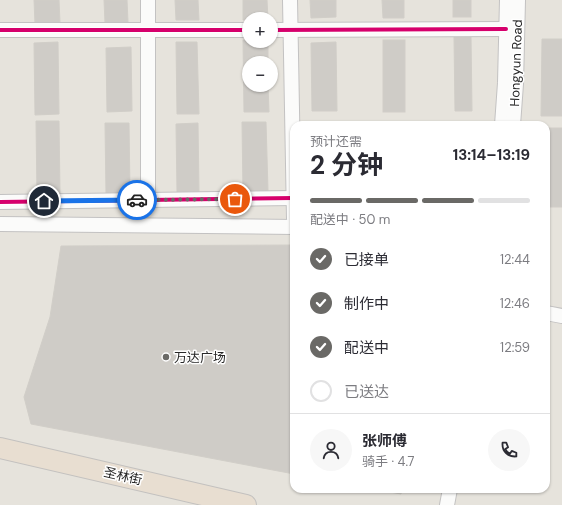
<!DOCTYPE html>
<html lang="zh">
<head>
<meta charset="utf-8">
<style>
  :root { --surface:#fff; --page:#f7f7f7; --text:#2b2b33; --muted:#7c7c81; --line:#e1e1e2; --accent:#6a6966 }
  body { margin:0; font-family:"DM Sans","Noto Sans SC",sans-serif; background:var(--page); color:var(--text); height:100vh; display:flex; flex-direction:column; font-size:15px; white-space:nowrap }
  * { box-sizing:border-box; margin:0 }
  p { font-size:13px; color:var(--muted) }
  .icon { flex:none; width:22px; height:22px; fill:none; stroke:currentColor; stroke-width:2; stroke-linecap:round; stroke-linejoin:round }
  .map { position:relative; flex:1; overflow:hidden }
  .sheet { position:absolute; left:290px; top:121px; width:260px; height:372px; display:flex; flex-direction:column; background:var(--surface); border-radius:12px; box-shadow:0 1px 3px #0004 }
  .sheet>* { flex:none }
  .fabs { position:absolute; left:242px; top:12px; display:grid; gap:8px }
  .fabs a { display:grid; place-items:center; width:36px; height:36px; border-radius:50%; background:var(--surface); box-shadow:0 1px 3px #0004; font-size:20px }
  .pin { position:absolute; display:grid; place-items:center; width:34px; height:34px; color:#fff; margin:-17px; border:2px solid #fff; border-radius:50%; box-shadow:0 1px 4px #0007 }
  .courier { position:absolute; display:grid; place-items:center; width:40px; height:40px; margin:-20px; border:3px solid #1a73e8; border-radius:50%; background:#fff; color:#222; box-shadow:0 1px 5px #0007 }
  .summary em { font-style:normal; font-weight:700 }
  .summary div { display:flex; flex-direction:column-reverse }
  .summary { display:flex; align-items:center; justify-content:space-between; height:68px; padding:0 20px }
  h1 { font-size:26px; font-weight:700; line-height:30px }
  .bar { display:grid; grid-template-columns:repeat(4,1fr); gap:6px 4px; align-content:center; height:48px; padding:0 20px }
  .bar i { height:5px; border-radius:3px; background:var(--line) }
  .bar .on { background:var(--accent) }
  .bar p { grid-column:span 4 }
  .line { display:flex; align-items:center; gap:10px; padding:0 20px; border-top:1px solid var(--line) }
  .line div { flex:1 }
  .round { display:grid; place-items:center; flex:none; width:42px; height:42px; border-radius:21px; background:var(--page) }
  ol { padding:0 20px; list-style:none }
  li { display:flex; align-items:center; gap:12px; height:44px }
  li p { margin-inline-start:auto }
  li .icon { padding:4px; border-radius:50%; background:var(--accent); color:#fff; stroke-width:4 }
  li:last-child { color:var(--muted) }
  li i { width:22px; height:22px; border:2px solid var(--line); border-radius:50% }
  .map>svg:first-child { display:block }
  .building { fill:#cfccc7; stroke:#d1cec8 }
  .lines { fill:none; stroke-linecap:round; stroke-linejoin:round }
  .minor-casing { stroke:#c3c2c2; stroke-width:16 }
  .highway-casing { stroke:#c3c1bf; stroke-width:22 }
  .minor { stroke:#fbfbfa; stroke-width:14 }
  .highway { stroke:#e8ded1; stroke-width:20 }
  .cycleway-casing { stroke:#fff; stroke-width:6 }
  .cycleway { stroke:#d6006c; stroke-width:4 }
  .done { stroke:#6a6966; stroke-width:4; stroke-dasharray:0 7.2 }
  .route { stroke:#1a73e8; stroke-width:5 }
  .poi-dot { fill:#6a6966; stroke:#fff; stroke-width:1.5 }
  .labels { text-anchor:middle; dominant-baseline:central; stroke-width:3; stroke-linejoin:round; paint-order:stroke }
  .street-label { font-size:13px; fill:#272727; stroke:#fff }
  .poi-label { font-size:13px; fill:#272727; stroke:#fff; text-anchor:start }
</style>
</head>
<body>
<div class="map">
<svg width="562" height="505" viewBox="0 0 562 505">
  <rect width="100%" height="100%" fill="#e6e3dc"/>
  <!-- building -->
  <g class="building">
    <polygon points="34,0 59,0 60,23 35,24"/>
    <polygon points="104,0 127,0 128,22 105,23"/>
    <polygon points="175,0 198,0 199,20 176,20"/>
    <polygon points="243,0 267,0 268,19 243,20"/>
    <polygon points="310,0 336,0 336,17 311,18"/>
    <polygon points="382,0 404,0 404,18 383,18"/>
    <rect x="453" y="0" width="18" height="17"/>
    <polygon points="454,37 471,37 472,111 455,111"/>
    <polygon points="542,39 562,39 562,116 541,116"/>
    <polygon points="243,40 268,41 268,63 249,63 249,85 268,85 269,112 244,112"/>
    <rect x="383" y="40" width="22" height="72"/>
    <polygon points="58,42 59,114 35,115 34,43"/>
    <polygon points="176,42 197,42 199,114 177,114"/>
    <polygon points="336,42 337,111 312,111 311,43"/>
    <polygon points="131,47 132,111 107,112 106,48"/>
    <polygon points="36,121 59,121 60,195 37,195"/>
    <polygon points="242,122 266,122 268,191 243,192"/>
    <polygon points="337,122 337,125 313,125 313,123"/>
    <rect x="454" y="122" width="18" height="3"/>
    <polygon points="105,123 129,123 130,194 106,194"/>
    <polygon points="198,123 199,192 177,192 176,124"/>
    <rect x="546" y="128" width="16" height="79"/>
    <polygon points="294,245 294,474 31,424 24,397 50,317 61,246"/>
    <polygon points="374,489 402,489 401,494"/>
  </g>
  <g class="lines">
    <!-- minor casing -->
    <g class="minor-casing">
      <g id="minor">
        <polyline points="290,0 294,219"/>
        <polyline points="0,30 249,30"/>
        <polyline points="271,30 506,29"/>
        <polyline points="502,125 505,83 507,0"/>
        <polyline points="513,125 516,84 518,0"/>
        <polyline points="148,200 148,0"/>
        <polyline points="0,202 294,198"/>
        <polyline points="0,224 294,227"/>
        <polyline points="546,313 562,316"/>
        <polyline points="447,505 450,489"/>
      </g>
    </g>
    <!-- highway casing -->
    <g class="highway-casing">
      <polyline id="highway" points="0,448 246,505"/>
    </g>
    <!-- minor -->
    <use href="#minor" class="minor"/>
    <!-- highway -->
    <use href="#highway" class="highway"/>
    <!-- cycleway casing -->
    <g class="cycleway-casing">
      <g id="cycleway">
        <polyline points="0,30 249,30"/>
        <polyline points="271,30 506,29"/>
        <polyline points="0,202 294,198"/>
      </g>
    </g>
    <!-- cycleway -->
    <use href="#cycleway" class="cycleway"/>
  </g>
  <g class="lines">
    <!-- done -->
    <polyline class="done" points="137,200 235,199"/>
    <!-- route -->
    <polyline class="route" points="44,201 137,200"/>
  </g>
  <!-- markers -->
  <circle class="poi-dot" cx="166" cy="357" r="4"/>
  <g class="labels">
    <!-- street labels -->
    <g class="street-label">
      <text transform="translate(516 63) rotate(-88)">Hongyun Road</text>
      <text transform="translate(123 476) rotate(13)">圣林街</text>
    </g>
    <!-- poi labels -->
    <g class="poi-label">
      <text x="174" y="357">万达广场</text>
    </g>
  </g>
</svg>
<div class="fabs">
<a>+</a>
<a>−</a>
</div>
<div class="pin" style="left:235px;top:199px;background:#ea580c"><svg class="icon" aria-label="bag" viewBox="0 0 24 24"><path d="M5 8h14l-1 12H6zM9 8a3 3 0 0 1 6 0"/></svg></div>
<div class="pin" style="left:44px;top:201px;background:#1f2937"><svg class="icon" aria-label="home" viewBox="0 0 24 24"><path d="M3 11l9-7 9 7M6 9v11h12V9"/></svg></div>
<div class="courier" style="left:137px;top:200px"><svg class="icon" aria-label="car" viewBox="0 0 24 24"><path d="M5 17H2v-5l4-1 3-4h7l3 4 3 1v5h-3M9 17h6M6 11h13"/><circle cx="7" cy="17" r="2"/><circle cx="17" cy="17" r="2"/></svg></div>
<section class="sheet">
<div class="summary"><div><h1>2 分钟</h1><p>预计还需</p></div><em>13:14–13:19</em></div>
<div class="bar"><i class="on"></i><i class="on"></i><i class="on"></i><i></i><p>配送中 · 50 m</p></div>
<ol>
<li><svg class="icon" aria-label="check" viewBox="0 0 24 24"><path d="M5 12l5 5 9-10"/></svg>已接单<p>12:44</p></li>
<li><svg class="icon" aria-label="check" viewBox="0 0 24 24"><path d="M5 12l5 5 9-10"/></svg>制作中<p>12:46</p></li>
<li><svg class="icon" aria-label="check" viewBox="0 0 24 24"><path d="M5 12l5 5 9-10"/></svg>配送中<p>12:59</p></li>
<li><i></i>已送达</li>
</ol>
<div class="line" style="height:72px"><a class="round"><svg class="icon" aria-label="person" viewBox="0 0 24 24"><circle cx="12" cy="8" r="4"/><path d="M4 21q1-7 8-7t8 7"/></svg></a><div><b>张师傅</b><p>骑手 · 4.7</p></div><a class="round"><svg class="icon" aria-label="phone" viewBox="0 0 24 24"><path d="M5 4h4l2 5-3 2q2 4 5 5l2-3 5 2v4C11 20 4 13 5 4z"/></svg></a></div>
</section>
</div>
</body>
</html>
